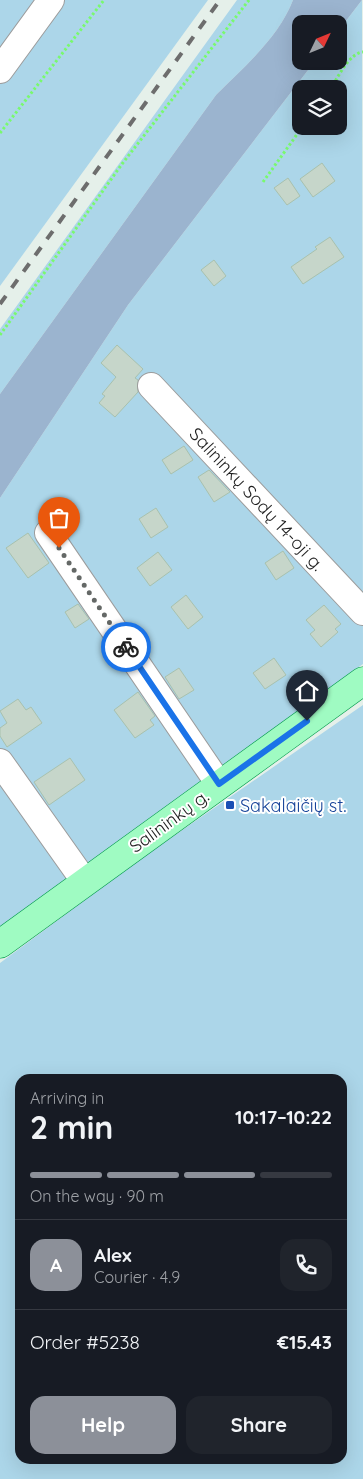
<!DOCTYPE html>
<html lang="en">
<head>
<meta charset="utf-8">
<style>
  :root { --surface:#171b24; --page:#20242c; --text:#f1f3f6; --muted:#9ea1a6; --line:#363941; --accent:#8c9099 }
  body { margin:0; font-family:Quicksand,sans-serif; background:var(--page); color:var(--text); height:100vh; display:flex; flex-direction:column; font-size:19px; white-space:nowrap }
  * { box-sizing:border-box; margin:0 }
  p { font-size:16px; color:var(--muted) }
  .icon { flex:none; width:28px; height:28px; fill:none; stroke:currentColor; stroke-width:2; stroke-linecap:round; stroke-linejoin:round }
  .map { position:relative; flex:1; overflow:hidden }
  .details { position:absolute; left:15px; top:1074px; width:332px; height:390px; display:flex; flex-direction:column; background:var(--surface); border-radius:15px; box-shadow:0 5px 20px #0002 }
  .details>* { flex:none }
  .needle { width:32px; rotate:47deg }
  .buttons { position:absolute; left:292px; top:15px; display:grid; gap:10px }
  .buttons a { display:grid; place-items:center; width:55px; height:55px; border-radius:10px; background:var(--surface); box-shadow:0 5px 20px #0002; font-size:25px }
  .pin { position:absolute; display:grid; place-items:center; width:42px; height:42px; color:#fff; margin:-51px -21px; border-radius:50% 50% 50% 0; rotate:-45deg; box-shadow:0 0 5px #0007 }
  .pin .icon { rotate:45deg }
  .courier { position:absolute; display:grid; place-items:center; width:50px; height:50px; margin:-25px; border:4px solid #1a73e8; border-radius:50%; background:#fff; color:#222; box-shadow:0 1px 6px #0007 }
  .head em { font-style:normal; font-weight:700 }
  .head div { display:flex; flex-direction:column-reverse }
  .head { display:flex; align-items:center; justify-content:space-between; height:85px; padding:0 15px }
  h1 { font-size:32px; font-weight:700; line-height:38px }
  .bar { display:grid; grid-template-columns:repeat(4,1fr); gap:8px 5px; align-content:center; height:60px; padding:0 15px }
  .bar i { height:6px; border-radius:4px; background:var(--line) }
  .bar .selected { background:var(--accent) }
  .bar p { grid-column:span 4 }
  .line { display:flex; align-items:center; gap:12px; padding:0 15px; border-top:1px solid var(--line) }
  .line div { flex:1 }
  .round { display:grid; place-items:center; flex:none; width:52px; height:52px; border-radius:15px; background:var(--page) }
  .primary-button { display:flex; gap:10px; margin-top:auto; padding:10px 15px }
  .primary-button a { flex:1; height:58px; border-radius:15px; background:var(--accent); color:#fff; font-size:20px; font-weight:700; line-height:58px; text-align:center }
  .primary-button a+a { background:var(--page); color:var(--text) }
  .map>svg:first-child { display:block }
  .grass { fill:#acd6e9; fill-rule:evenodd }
  .forest { fill:#9bb4cf }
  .building { fill:#c6d6ca; stroke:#a8c1ae }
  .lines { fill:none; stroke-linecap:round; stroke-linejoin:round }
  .minor-casing { stroke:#9c9c9c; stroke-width:28 }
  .major-casing { stroke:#01994a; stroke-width:29 }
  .path { stroke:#79f96e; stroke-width:3; stroke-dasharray:2.5 2.5; stroke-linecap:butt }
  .minor { stroke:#fff; stroke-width:26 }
  .major { stroke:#9ffbc2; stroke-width:28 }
  .rail { stroke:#6d6d6d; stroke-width:4; stroke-dasharray:10 10; stroke-linecap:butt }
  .done { stroke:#646866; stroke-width:5; stroke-dasharray:0 9 }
  .route { stroke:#1a73e8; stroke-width:6 }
  .transit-dot { fill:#1a4fb4; stroke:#fff; stroke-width:2 }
  .labels { text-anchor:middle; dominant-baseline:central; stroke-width:4; stroke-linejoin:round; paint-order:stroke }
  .street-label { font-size:18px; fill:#1f1f1f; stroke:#fff }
  .transit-label { font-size:18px; fill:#164399; stroke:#fff; text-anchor:start }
</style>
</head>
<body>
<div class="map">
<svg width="363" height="1479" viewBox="0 0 363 1479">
  <rect width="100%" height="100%" fill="#e5f0ea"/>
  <!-- grass -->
  <g class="grass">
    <polygon points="0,0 208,0 0,286"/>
    <path d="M 237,0 L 293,0 C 279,37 244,67 216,95 L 0,394 L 0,329 Z"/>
    <path d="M 362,0 L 363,664 L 0,928 L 0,498 L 128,305 L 315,61 L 339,61 L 339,30 ZM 301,89 L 339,89 L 339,126 L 301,126 Z"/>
    <path d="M 363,705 L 363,1479 L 0,1479 L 0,963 L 139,860 ZM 20,1079 L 342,1079 L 342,1459 L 20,1459 Z"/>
  </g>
  <!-- forest -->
  <path class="forest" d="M 293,0 L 362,0 L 339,30 L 339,24 L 301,24 L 301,61 L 315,61 L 128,305 L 0,498 L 0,394 L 216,95 C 244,67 279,37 293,0 Z"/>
  <!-- building -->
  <g class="building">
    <polygon points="322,163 335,181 313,197 300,179"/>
    <polygon points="288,178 300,196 287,205 274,188"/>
    <polygon points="330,237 344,257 303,284 291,267 317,249 315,247"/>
    <polygon points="214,260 226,276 214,286 201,270"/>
    <polygon points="117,345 143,369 135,378 138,380 138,392 115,417 99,403 105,396 102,394 116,377 101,363"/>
    <polygon points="184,446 193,460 171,474 162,460"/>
    <polygon points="209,470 230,492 214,502 198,477"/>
    <polygon points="156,508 168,527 151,538 139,519"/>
    <polygon points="28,533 49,563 28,578 6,548"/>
    <polygon points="283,551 294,568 276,580 265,563"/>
    <polygon points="158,552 172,570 150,586 137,568"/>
    <polygon points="186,595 203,617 188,629 171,607"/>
    <polygon points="78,604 89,619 75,628 65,612"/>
    <polygon points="324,605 341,624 335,629 338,632 321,647 310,634 315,630 306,620"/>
    <polygon points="274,658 286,675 265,689 253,673"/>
    <polygon points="179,668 194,690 179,699 165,677"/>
    <polygon points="138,692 155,716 150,720 154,725 135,738 114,710"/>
    <polygon points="18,699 26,710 31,707 42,723 7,747 0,736 0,728 7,723 0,711"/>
    <polygon points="70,758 85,780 49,805 34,782"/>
  </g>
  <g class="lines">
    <!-- minor casing -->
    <g class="minor-casing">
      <g id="minor">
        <polyline points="0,70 51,0"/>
        <polyline points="151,386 363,612"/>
        <polyline points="48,533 219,784"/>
        <polyline points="0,762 85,882"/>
      </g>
    </g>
    <!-- major casing -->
    <g class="major-casing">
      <polyline id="major" points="0,944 363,681"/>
    </g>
    <!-- path -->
    <g class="path">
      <path d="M 330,89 C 338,78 349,53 363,52"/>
      <polyline points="0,133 104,0"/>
      <polyline points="263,182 303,126"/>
      <polyline points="0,335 122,164 249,0"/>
    </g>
    <!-- minor -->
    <use href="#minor" class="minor"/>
    <!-- major -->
    <use href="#major" class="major"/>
    <!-- rail -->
    <polyline class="rail" points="0,304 220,0"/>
  </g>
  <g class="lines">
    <!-- done -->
    <polyline class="done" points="59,548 126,647"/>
    <!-- route -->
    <polyline class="route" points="126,647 219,784 307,721"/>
  </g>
  <!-- markers -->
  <rect class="transit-dot" x="225" y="800" width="10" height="10" rx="2.5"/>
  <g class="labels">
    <!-- street labels -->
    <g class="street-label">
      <text transform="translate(257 499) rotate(47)">Salininkų Sodų 14-oji g.</text>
      <text transform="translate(169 821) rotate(-36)">Salininkų g.</text>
    </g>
    <!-- transit labels -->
    <g class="transit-label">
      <text x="240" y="805">Sakalaičių st.</text>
    </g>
  </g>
</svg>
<div class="buttons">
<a><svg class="needle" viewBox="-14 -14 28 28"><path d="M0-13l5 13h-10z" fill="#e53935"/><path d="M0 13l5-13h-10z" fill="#9ea1a6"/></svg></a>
<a><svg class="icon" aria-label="layers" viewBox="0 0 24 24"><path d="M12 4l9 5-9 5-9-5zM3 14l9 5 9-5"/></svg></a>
</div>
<div class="pin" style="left:59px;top:548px;background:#ea580c"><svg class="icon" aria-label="bag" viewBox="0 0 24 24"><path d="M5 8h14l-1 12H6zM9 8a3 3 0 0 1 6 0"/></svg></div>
<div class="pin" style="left:307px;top:721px;background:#1f2937"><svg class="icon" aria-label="home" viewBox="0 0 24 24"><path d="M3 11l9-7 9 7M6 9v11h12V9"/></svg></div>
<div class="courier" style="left:126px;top:647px"><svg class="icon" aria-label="bike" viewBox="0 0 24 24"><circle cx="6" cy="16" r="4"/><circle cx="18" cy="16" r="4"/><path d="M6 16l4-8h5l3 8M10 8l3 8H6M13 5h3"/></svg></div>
<section class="details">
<div class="head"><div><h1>2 min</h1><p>Arriving in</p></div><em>10:17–10:22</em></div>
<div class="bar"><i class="selected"></i><i class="selected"></i><i class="selected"></i><i></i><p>On the way · 90 m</p></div>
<div class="line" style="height:90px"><b class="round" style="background:var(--accent);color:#fff">A</b><div><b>Alex</b><p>Courier · 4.9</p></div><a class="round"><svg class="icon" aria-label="phone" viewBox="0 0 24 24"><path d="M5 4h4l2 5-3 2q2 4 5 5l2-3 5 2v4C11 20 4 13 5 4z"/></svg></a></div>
<div class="line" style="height:65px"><div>Order #5238</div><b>€15.43</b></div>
<div class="primary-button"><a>Help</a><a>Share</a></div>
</section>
</div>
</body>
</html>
